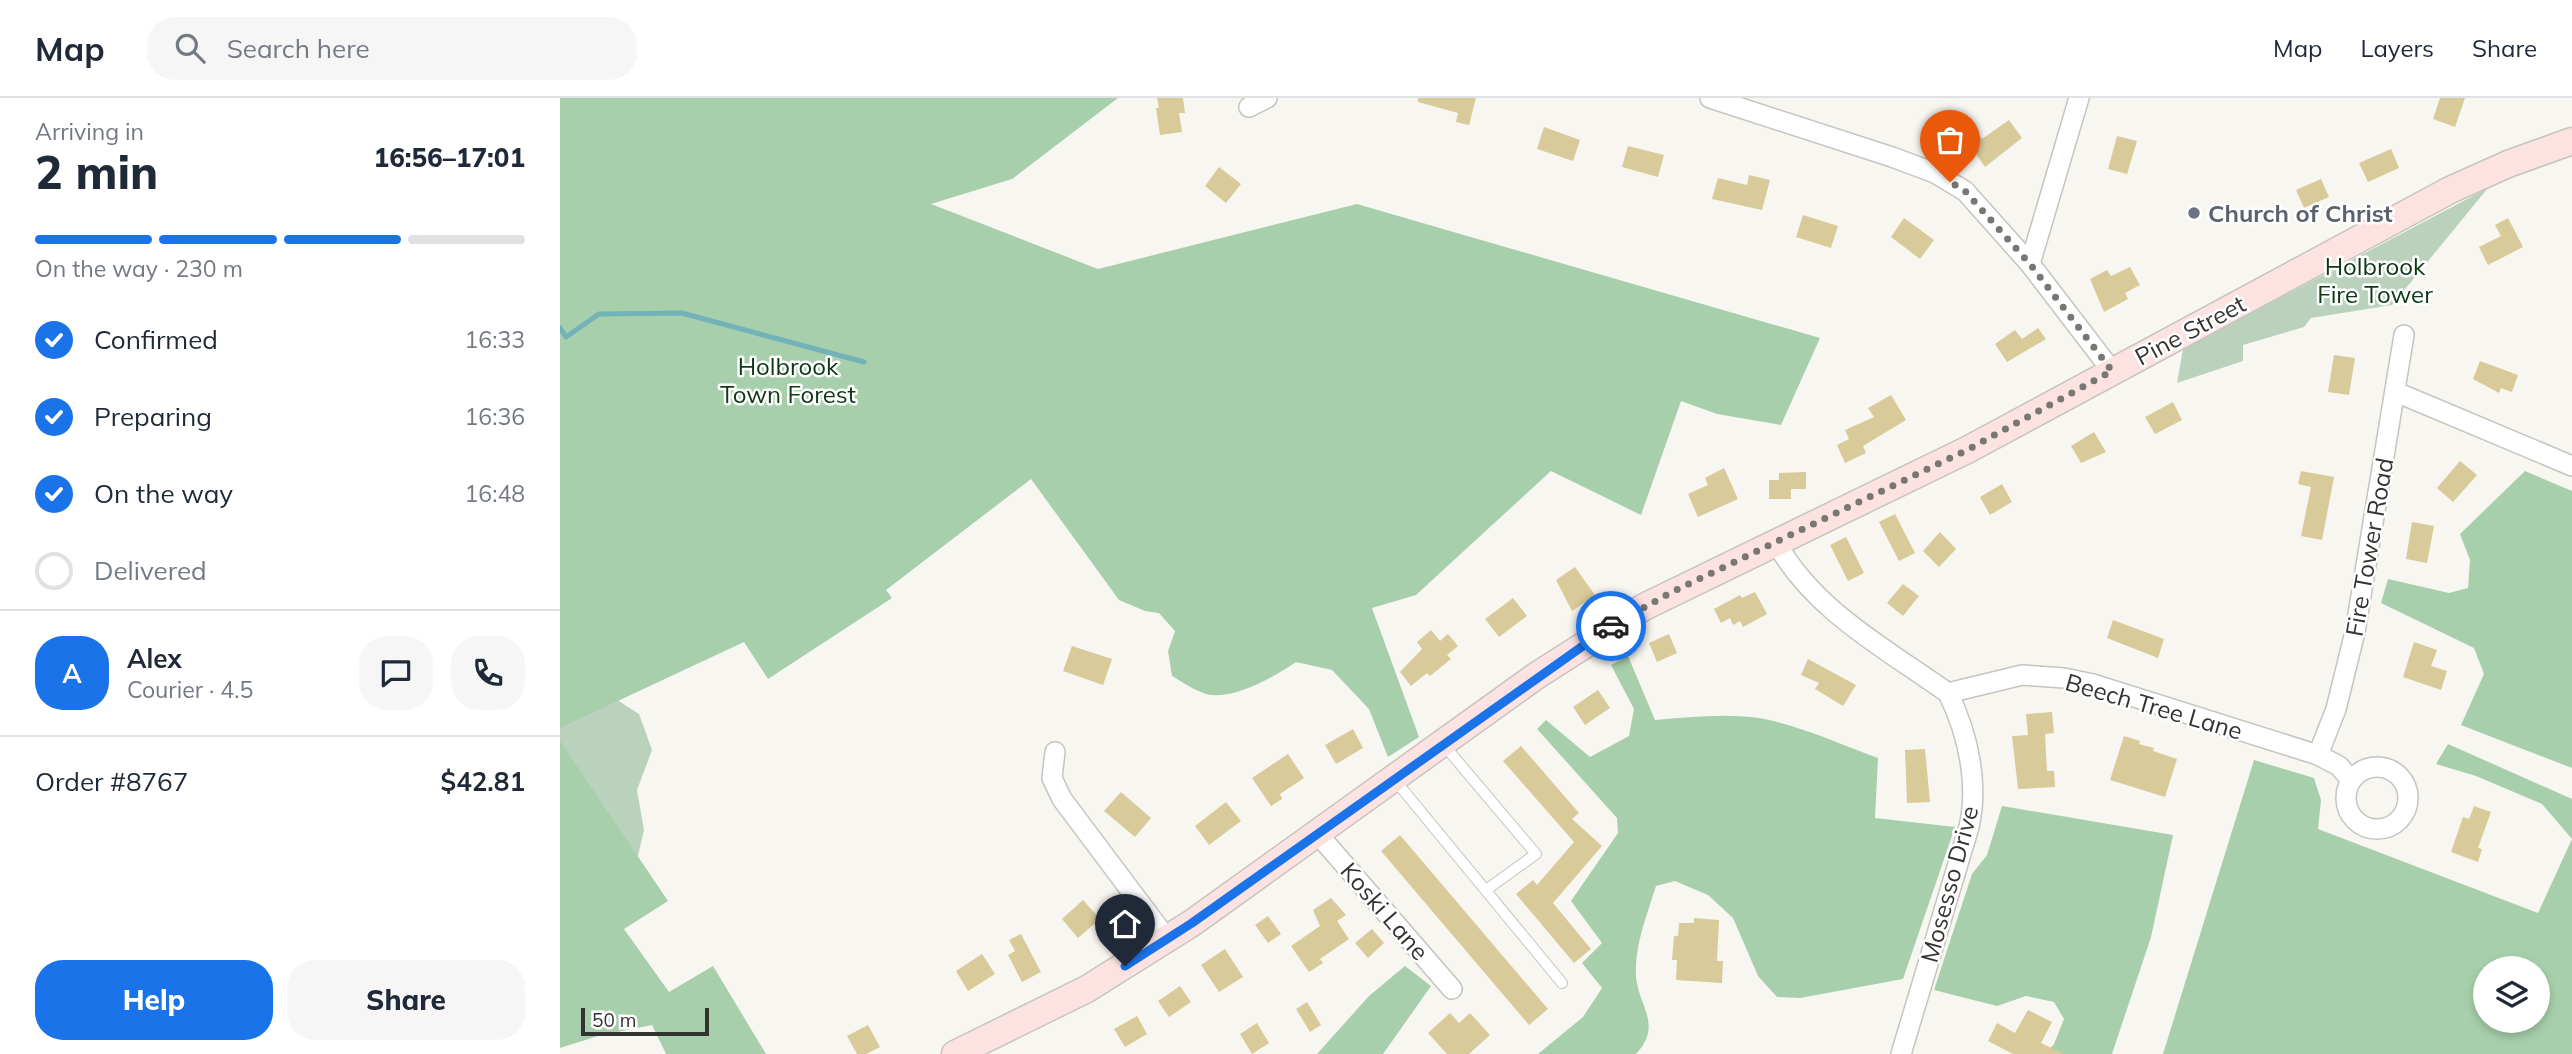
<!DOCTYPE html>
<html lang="en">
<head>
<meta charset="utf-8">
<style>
  :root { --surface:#fff; --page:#f6f6f7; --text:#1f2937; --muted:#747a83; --line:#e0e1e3; --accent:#1a73e8 }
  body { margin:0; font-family:Mulish,sans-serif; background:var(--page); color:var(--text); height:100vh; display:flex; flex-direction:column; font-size:26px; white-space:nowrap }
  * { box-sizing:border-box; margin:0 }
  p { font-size:23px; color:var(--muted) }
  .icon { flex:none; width:38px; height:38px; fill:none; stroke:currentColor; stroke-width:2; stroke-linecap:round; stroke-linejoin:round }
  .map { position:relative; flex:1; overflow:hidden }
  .panel { display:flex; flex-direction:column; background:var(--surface); width:560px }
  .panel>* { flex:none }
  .buttons { position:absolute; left:1913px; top:858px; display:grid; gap:14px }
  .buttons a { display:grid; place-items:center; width:77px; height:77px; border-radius:50%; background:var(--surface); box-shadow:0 4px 10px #0003; font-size:35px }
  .scale { position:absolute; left:21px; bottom:18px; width:128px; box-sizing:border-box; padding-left:7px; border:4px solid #333331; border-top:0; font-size:19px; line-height:24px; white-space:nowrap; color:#333331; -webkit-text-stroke:5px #fff; paint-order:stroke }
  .pin { position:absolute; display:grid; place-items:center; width:60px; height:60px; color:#fff; margin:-72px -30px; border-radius:50% 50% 50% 0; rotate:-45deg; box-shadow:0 0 7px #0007 }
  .pin .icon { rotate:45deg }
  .courier { position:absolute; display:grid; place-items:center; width:70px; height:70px; margin:-35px; border:5px solid #1a73e8; border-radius:50%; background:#fff; color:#222; box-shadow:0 2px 9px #0007 }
  .overview em { font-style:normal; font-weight:800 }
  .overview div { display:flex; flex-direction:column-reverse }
  .overview { display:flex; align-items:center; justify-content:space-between; height:119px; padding:0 35px }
  h1 { font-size:46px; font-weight:800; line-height:52px }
  .bar { display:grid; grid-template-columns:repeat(4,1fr); gap:10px 7px; align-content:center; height:84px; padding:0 35px }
  .bar i { height:9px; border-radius:5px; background:var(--line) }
  .bar .selected { background:var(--accent) }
  .bar p { grid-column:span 4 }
  .line { display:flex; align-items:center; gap:18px; padding:0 35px; border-top:2px solid var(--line) }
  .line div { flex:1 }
  .round { display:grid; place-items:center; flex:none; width:74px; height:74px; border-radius:28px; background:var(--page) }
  ol { padding:0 35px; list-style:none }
  li { display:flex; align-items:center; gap:21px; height:77px }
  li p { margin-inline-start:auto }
  li .icon { padding:7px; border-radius:50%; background:var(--accent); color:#fff; stroke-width:4 }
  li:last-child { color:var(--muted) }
  li i { width:38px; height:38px; border:4px solid var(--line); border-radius:50% }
  .action { display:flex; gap:14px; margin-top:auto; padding:14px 35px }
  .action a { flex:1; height:80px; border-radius:28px; background:var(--accent); color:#fff; font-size:28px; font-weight:800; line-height:80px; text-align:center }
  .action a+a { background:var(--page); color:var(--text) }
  header { display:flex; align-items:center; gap:42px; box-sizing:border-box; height:98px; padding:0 35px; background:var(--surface); border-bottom:2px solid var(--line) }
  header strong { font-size:33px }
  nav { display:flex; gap:38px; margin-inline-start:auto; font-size:24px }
  .search { width:490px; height:63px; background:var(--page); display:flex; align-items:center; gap:18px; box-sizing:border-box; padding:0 24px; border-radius:28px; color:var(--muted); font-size:26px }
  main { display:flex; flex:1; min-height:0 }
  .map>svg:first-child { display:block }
  .green { fill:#bad2bc }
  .forest { fill:#a8cfab; fill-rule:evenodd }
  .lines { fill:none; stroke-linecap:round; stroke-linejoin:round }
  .stream { stroke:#72b2b9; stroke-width:5 }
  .building { fill:#d9ca9a }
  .service-casing { stroke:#c6c4bf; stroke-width:12 }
  .minor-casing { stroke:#c6c4bf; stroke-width:22 }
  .secondary-casing { stroke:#c6c4bf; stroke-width:29 }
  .service { stroke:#fff; stroke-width:10 }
  .minor { stroke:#fff; stroke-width:19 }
  .secondary { stroke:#fce3e2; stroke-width:26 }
  .done { stroke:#787774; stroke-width:7; stroke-dasharray:0 12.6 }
  .route { stroke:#1a73e8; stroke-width:9 }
  .worship-dot { fill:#6b7280; stroke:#fff; stroke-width:2.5 }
  .labels { text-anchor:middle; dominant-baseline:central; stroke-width:5; stroke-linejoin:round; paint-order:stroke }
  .worship-label { font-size:24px; font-weight:bold; fill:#5b616d; stroke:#fff; text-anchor:start }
  .park-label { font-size:24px; fill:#0c3815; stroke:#fff }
  .street-label { font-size:24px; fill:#333331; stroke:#fff }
</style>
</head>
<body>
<header>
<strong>Map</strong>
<div class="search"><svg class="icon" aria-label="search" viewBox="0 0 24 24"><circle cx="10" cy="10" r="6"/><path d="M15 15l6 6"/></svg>Search here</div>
<nav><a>Map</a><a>Layers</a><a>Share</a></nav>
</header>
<main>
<section class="panel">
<div class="overview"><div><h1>2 min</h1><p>Arriving in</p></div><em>16:56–17:01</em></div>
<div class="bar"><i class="selected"></i><i class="selected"></i><i class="selected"></i><i></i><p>On the way · 230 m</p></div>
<ol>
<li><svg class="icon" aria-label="check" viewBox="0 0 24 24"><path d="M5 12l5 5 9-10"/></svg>Confirmed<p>16:33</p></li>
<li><svg class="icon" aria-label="check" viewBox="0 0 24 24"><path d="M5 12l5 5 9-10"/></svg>Preparing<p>16:36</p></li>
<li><svg class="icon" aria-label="check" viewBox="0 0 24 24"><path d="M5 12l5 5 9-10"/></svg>On the way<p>16:48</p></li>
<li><i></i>Delivered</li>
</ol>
<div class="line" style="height:126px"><b class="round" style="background:var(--accent);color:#fff">A</b><div><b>Alex</b><p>Courier · 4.5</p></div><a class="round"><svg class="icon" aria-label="chat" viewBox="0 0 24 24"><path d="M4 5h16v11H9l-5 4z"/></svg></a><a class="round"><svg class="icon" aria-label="phone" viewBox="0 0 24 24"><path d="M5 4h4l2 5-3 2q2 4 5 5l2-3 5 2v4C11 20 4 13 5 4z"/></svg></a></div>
<div class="line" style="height:91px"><div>Order #8767</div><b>$42.81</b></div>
<div class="action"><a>Help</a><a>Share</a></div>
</section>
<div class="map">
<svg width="2012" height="956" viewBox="0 0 2012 956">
  <rect width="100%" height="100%" fill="#f8f6f1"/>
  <!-- green -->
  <g class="green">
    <polygon points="1928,90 1832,207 1751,220 1744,229 1683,247 1683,263 1617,285 1623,251"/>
    <polygon points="0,579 26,582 79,616 92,652 77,692 84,732 78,758 0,741"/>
  </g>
  <!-- forest -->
  <g class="forest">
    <path d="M 0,0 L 558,0 L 452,81 L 371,106 L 538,171 L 797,106 L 1260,240 L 1221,327 L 1157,316 L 1121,303 L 1081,417 L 991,373 L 856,497 L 812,510 L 859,639 L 828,659 L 809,611 L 772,572 L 736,564 C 714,579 673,603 646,596 C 634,592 622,584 612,578 L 608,553 L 615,533 L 599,515 L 585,513 L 559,502 L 471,381 L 326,492 L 332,500 L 208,581 L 184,544 L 0,630 Z"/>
    <polygon points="1965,373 2012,393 2012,670 1901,627 1924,576 1914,550 1821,505 1828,481 1889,495 1908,490 1910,462 1900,436"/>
    <path d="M 1068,558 L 1095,622 C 1129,619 1164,615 1199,620 C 1239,627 1280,646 1318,660 L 1315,720 L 1395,729 L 1343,881 L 1240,900 L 1217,899 L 1198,878 L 1173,820 L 1148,797 L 1115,783 L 1096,788 C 1087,817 1074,848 1076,879 C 1079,909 1103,927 1076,956 L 978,956 L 1023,919 L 1042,890 L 1022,865 L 1042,845 L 1011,803 L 1058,735 L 1057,720 L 977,631 L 986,622 L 1030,659 L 1069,638 L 1074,611 L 1051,567 Z"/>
    <polygon points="0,643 108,803 64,831 109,894 153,868 206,956 106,956 92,927 38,938 0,950"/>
    <path d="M 1888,646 L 2012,701 L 2012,956 L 1603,956 L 1694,662 L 1754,680 L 1761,702 L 1758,731 L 1978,815 L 2012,741 L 1982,706 L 1916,678 L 1876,666 ZM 1925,870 L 1978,870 L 1978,922 L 1925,922 Z"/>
    <polygon points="1442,708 1613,737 1591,839 1552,956 1485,956 1494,946 1504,921 1494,904 1466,898 1437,908 1374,892 1412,776 1427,757"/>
    <polygon points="845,868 871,888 823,956 757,956 809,898"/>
  </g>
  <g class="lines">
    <!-- stream -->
    <polyline class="stream" points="0,230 6,239 39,216 122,215 304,264"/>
  </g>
  <!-- building -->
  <g class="building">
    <polygon points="597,0 623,0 625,15 619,15 622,34 600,37 596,10 599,10"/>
    <polygon points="858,0 916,0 909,27 896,24 898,15 858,4"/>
    <polygon points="1880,0 1905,0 1895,29 1873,21"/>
    <polygon points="1449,22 1462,40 1425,69 1402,36 1413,29 1422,41"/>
    <polygon points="984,29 1020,42 1013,63 977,51"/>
    <polygon points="1557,38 1577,43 1567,76 1548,71"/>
    <polygon points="1068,48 1104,57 1098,79 1062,69"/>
    <polygon points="1831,51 1839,70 1808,84 1799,65"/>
    <polygon points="659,69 681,86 666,105 645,88"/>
    <polygon points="1189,77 1210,82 1202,112 1152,101 1158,80 1187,87"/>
    <polygon points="1761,81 1769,99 1744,110 1736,92"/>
    <polygon points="1243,117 1278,128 1271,150 1236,139"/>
    <polygon points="1344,120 1374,142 1360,161 1331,139"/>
    <polygon points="1948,120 1963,149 1928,167 1919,149 1941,138 1935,127"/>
    <polygon points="1570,169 1580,187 1565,195 1568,201 1544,214 1530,181 1547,172 1551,178"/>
    <polygon points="1478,230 1486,241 1447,264 1435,246 1455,232 1462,241"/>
    <polygon points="1774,257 1795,260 1789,297 1768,294"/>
    <polygon points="1920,263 1958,277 1952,294 1941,290 1939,295 1913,281"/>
    <polygon points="1331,297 1346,322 1303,348 1306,355 1285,365 1277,347 1289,341 1285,332 1314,319 1308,310"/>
    <polygon points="1613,304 1622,322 1595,336 1585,319"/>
    <polygon points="1534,334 1546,354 1521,365 1511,348"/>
    <polygon points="1900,363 1917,377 1893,404 1877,390"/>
    <polygon points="1164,370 1178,401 1138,419 1128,396 1148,387 1145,380"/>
    <polygon points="1741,373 1774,379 1762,442 1741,438 1751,389 1738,386"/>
    <polygon points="1246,374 1246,391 1231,391 1231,401 1209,401 1209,382 1219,382 1219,375"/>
    <polygon points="1442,386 1452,404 1430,417 1420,399"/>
    <polygon points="1335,416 1355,455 1339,463 1319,424"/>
    <polygon points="1852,424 1874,428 1867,465 1846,461"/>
    <polygon points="1380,434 1396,451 1379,469 1363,453"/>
    <polygon points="1286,439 1304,475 1288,483 1270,447"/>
    <polygon points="1015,469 1035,497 1012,513 996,482"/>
    <polygon points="1343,486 1359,498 1343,518 1327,505"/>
    <polygon points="1195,494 1207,516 1183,529 1180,523 1173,527 1170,520 1161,525 1154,511 1180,497 1182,500"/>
    <polygon points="953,500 967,518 939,539 925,521"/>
    <polygon points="1553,522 1604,541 1598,560 1547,540"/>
    <polygon points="871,532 880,543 888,536 898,548 887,557 891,561 870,578 867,575 851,588 840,574 862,551 857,544"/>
    <polygon points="1109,536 1117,555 1097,564 1089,545"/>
    <polygon points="1854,544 1877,552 1871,568 1887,573 1881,592 1843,579"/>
    <polygon points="512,548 552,561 543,587 503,573"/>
    <polygon points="1248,561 1296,587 1283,608 1255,591 1259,585 1241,577"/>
    <polygon points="1038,592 1050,610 1025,627 1013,609"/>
    <polygon points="1492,614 1494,635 1485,636 1487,673 1494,673 1495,689 1458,691 1452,638 1468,637 1466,616"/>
    <polygon points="793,631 803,650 776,666 765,647"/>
    <polygon points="1564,638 1580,643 1579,646 1594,650 1593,653 1617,661 1605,699 1550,682"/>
    <polygon points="961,648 1019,715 1012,721 1042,748 993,805 1031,851 1014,865 956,796 973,782 977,787 1014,744 943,663"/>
    <polygon points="1365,651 1370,704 1347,705 1345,652"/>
    <polygon points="728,656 744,680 720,696 722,701 711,708 692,680"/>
    <polygon points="561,694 591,720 575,739 544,713"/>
    <polygon points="666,704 681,723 649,747 635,728"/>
    <polygon points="1914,708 1931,714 1918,750 1922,751 1918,764 1891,754 1903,719 1909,721"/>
    <polygon points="840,737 988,911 969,927 821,753"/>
    <polygon points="771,800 786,817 777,823 789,841 760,861 763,865 749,874 731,848 760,828 753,812"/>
    <polygon points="523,802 540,821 518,840 502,821"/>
    <polygon points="708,818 721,836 708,845 695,827"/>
    <polygon points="1134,820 1159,822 1157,863 1163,863 1162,885 1116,882 1117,862 1112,862 1114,838 1118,838 1119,825 1134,825"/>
    <polygon points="812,831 824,845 808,860 795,845"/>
    <polygon points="461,836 481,874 462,884 448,857 455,853 449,842"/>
    <polygon points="665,851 683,879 659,894 641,867"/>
    <polygon points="422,856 435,876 408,893 396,873"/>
    <polygon points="620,888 631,904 609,919 598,903"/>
    <polygon points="747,904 761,927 750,934 736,911"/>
    <polygon points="1468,912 1492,924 1481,945 1504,956 1453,956 1428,943 1437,925 1455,935"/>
    <polygon points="890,915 899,925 910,915 930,937 909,956 887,956 868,935"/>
    <polygon points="577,918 587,936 565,949 554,931"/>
    <polygon points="697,925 709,945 692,956 680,936"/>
    <polygon points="308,927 320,949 306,956 297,956 287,938"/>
  </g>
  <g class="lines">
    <!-- service casing -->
    <g class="service-casing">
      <g id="service">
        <polyline points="883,646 976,756 926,792"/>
        <polyline points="834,681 1002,885"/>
      </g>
    </g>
    <!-- minor casing -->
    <g class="minor-casing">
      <g id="minor">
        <polyline points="1150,0 1332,59 1375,75 1405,93 1470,166 1552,273"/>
        <polyline points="689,9 707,0"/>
        <polyline points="1470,166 1519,0"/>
        <polyline points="1836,294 2012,368"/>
        <path d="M 1216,444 C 1253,512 1326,551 1388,595 C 1408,636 1419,685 1409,729 L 1341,956"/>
        <polyline points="1388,595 1462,577 1504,580 1533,586 1758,657 1779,668 1791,682"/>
        <polyline points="495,654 492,680 502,701 607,841"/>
        <polyline points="1758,657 1776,611 1795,534 1844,237"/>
        <circle cx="1817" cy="700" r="31"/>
        <polyline points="757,735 892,891"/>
      </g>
    </g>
    <!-- secondary casing -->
    <g class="secondary-casing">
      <polyline id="secondary" points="395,956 527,891 632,825 976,578 1084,509 1407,352 1890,92 1948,66 2012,43"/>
    </g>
    <!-- service -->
    <use href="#service" class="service"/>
    <!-- minor -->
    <use href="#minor" class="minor"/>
    <!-- secondary -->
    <use href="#secondary" class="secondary"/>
  </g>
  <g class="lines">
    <!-- done -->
    <polyline class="done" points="1051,528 1110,495 1407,352 1552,273 1470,166 1405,93 1390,84"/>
    <!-- route -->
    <polyline class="route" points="565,868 632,825 1051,528"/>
  </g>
  <!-- markers -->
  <circle class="worship-dot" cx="1634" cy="115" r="7"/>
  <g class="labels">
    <!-- worship labels -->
    <g class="worship-label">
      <text x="1648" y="115">Church of Christ</text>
    </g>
    <!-- park labels -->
    <g class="park-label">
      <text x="1815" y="168">Holbrook<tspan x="1815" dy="28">Fire Tower</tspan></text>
      <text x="228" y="268">Holbrook<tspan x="228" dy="28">Town Forest</tspan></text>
    </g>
    <!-- street labels -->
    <g class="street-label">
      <text transform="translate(1630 232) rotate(-28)">Pine Street</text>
      <text transform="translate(1809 449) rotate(-80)">Fire Tower Road</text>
      <text transform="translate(1594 608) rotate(16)">Beech Tree Lane</text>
      <text transform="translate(1389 786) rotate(-75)">Mosesso Drive</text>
      <text transform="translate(825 813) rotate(49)">Koski Lane</text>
    </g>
  </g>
</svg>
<div class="buttons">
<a><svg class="icon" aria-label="layers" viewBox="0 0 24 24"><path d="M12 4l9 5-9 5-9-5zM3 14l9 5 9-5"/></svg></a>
</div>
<div class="scale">50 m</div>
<div class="pin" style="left:1390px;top:84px;background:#ea580c"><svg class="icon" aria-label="bag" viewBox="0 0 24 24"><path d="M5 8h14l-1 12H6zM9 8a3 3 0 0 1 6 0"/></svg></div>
<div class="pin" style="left:565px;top:868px;background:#1f2937"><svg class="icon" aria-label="home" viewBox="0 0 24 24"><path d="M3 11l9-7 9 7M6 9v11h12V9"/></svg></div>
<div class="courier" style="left:1051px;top:528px"><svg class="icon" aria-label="car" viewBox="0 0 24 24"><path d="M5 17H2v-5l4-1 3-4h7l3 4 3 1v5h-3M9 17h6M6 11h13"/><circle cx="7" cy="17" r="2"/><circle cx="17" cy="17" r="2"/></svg></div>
</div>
</main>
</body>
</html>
